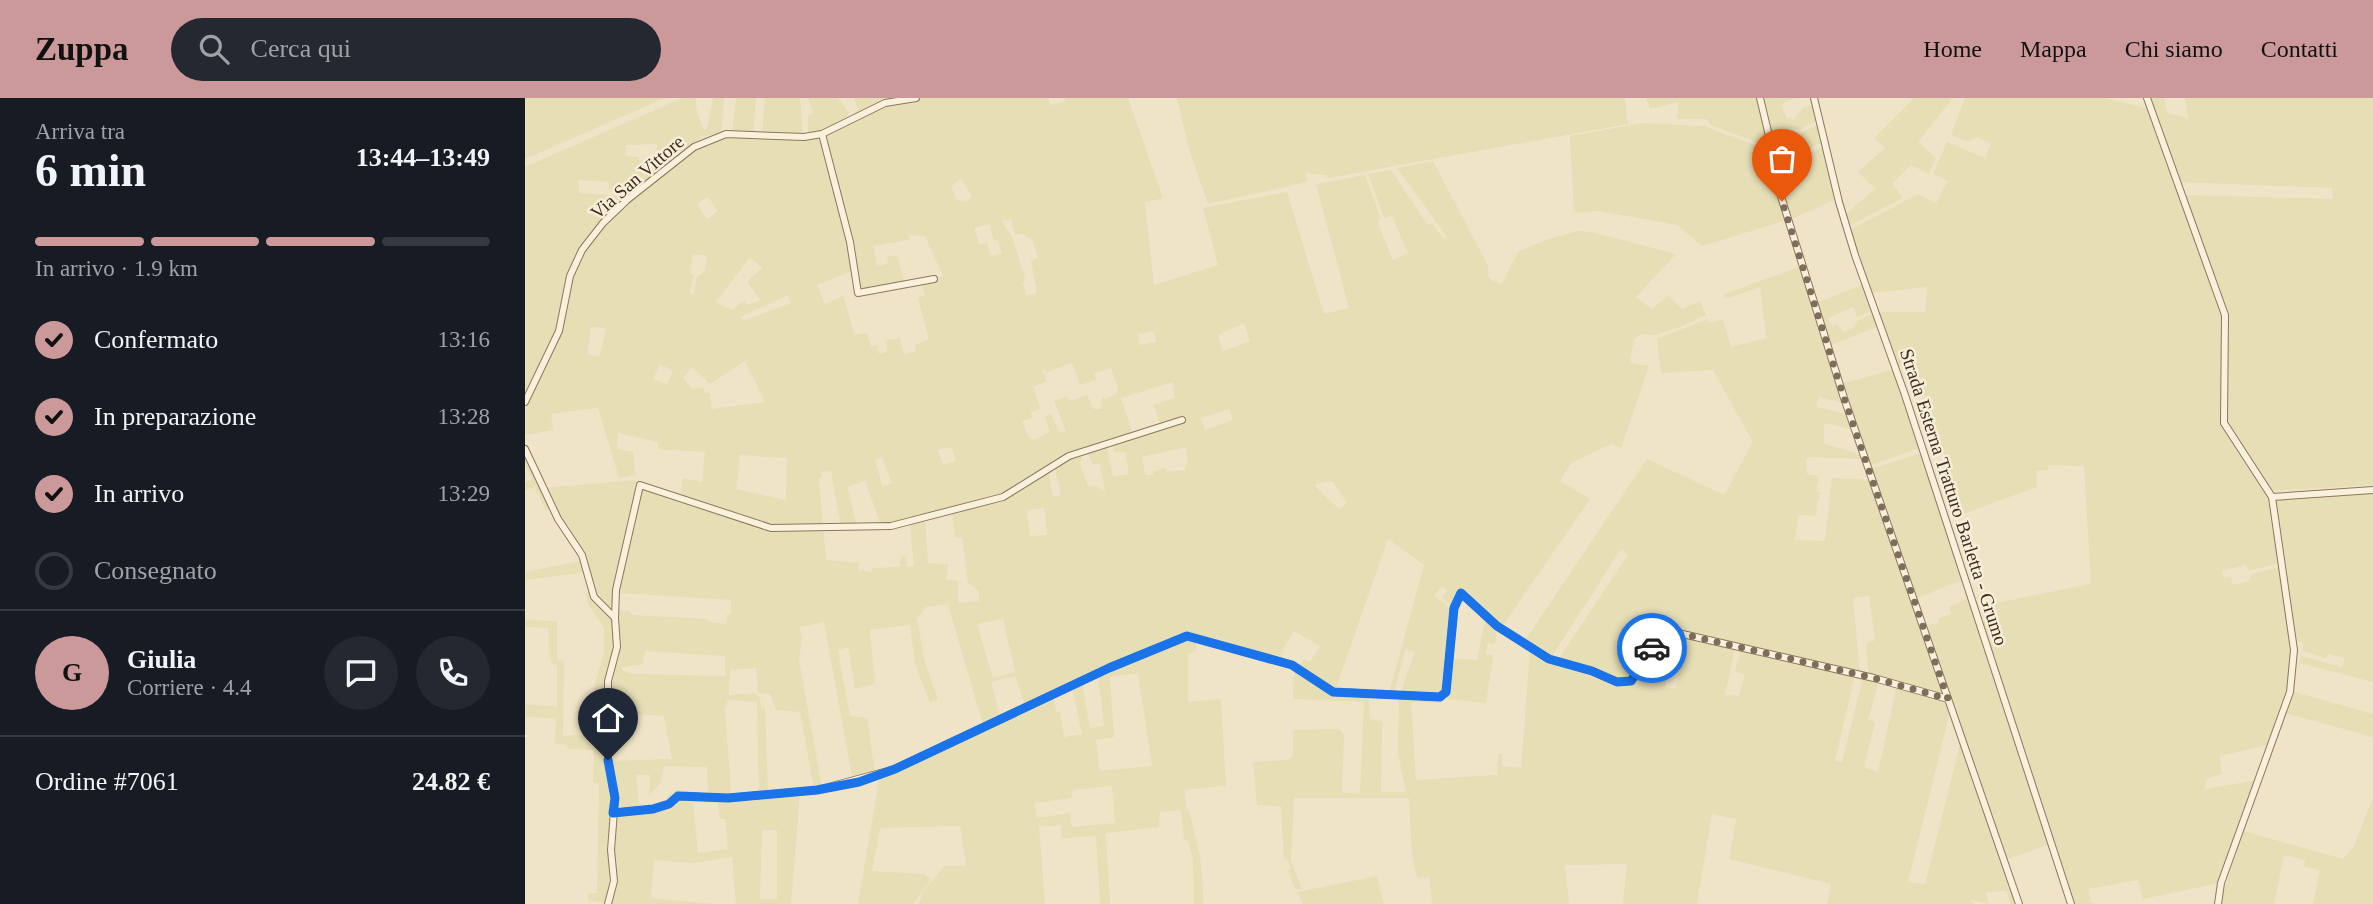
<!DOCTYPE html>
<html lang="it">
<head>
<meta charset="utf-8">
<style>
  :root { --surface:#171b24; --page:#242831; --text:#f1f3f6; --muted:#9ea1a6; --line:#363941; --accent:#cc999b }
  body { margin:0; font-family:Georgia,serif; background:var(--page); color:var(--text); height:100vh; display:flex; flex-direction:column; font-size:26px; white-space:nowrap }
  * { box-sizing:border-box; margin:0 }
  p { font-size:23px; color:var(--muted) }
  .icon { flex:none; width:38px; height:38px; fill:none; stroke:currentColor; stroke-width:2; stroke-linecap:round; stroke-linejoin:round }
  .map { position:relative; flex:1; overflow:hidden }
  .drawer { display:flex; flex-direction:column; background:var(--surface); width:525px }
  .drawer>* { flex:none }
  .pin { position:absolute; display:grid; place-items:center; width:60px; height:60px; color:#fff; margin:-72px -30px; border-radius:50% 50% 50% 0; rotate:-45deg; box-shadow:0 0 7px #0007 }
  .pin .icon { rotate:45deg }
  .courier { position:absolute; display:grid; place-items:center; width:70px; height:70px; margin:-35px; border:5px solid #1a73e8; border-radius:50%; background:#fff; color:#222; box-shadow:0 2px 9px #0007 }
  .summary em { font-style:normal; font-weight:800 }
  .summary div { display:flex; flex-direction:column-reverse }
  .summary { display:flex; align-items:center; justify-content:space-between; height:119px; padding:0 35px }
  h1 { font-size:46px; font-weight:800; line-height:52px }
  .bar { display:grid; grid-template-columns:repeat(4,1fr); gap:10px 7px; align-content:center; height:84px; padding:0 35px }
  .bar i { height:9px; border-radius:5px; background:var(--line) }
  .bar .current { background:var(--accent) }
  .bar p { grid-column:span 4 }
  .line { display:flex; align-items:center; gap:18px; padding:0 35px; border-top:2px solid var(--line) }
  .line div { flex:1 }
  .round { display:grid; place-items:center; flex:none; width:74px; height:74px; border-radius:37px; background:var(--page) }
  ol { padding:0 35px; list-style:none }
  li { display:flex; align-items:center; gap:21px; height:77px }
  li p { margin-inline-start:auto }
  li .icon { padding:7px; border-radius:50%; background:var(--accent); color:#111; stroke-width:4 }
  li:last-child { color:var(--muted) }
  li i { width:38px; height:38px; border:4px solid var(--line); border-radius:50% }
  header { display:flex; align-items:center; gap:42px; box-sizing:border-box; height:98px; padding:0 35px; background:var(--accent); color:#111 }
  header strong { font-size:33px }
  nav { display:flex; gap:38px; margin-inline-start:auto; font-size:24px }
  .search { width:490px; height:63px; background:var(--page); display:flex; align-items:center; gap:18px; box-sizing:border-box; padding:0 24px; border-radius:38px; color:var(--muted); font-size:26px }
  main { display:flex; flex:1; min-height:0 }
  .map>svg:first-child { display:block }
  .farmland { fill:#e6deb5; fill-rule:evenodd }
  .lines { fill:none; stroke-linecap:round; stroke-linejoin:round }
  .minor-casing { stroke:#8d765c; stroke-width:8 }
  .minor { stroke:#faf1dc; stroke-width:6 }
  .done { stroke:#7c6e5b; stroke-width:7; stroke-dasharray:0 12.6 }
  .route { stroke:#1a73e8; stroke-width:9 }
  .labels { text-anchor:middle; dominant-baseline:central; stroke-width:5; stroke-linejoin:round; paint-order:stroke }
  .street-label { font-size:19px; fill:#3d2e20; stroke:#f7eed8 }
</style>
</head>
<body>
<header>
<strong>Zuppa</strong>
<div class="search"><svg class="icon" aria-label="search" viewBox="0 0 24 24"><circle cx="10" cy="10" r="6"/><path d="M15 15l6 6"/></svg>Cerca qui</div>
<nav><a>Home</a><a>Mappa</a><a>Chi siamo</a><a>Contatti</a></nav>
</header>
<main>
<section class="drawer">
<div class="summary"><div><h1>6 min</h1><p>Arriva tra</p></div><em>13:44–13:49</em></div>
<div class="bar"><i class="current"></i><i class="current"></i><i class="current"></i><i></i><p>In arrivo · 1.9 km</p></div>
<ol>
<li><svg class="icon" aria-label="check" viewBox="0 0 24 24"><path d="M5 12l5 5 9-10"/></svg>Confermato<p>13:16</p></li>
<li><svg class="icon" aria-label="check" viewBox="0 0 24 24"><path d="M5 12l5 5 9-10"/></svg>In preparazione<p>13:28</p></li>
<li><svg class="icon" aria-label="check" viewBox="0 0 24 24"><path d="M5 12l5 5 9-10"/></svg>In arrivo<p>13:29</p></li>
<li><i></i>Consegnato</li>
</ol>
<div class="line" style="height:126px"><b class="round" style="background:var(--accent);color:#111">G</b><div><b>Giulia</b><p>Corriere · 4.4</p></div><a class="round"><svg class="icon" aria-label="chat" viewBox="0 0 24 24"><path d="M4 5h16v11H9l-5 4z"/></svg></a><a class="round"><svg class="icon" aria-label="phone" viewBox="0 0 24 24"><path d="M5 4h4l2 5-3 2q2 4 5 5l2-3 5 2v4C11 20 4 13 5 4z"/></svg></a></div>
<div class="line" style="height:91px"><div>Ordine #7061</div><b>24.82 €</b></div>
</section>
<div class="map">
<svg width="1848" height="806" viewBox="0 0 1848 806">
  <rect width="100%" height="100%" fill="#f0e4c8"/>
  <!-- farmland -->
  <g class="farmland">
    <polygon points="0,0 140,0 0,61"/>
    <polygon points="157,0 171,0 171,10 178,31 182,31 188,0 199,0 196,35 177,39 156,53 132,52 132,46 101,47 101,58 114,59 114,62 131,60 136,55 152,56 107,94 84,91 84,84 54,82 54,95 103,98 82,115 53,151 42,176 30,235 0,305 0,69"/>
    <polygon points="211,0 231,0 228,36 207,35"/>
    <polygon points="240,0 275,0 278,37 237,36"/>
    <polygon points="283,0 313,0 324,15 314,27 283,36 283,18 288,15"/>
    <polygon points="329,0 378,0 322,23 333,11"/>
    <path d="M 394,0 L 523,0 L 525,7 L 540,4 L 539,0 L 603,0 L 638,100 L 620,105 L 629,187 L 693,167 L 678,110 L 762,94 L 799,216 L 824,210 L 791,86 L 840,77 L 855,118 L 853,126 L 868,162 L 883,155 L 867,118 L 860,120 L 858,117 L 843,76 L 866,72 L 903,127 L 907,126 L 919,141 L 922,139 L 872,70 L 908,63 L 963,168 L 963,178 L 968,183 L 977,185 L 993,154 L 1018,143 L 1052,133 L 1070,135 L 1151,156 L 1111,199 L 1127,211 L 1143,198 L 1157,211 L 1175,203 L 1181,217 L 1155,229 L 1130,237 L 1116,236 L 1109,241 L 1105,265 L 1124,268 L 1096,350 L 1086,346 L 1046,365 L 1035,383 L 1065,401 L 977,529 L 941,494 L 934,491 L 928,509 L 917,500 L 922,492 L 917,488 L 909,497 L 928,513 L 920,594 L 915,598 L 875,596 L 890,554 L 880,551 L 869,596 L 864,595 L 899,467 L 863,441 L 810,593 L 773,570 L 779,561 L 785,564 L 795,548 L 769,533 L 753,560 L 663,537 L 500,607 L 490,578 L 466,584 L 475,618 L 458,627 L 423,506 L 401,509 L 392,521 L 400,564 L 413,602 L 405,605 L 390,566 L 385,527 L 345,532 L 350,586 L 330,591 L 323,549 L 313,552 L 325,618 L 342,620 L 350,676 L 328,683 L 299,524 L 275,529 L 277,541 L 274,563 L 297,690 L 289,691 L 275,614 L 251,612 L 245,596 L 233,595 L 231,570 L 205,572 L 204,597 L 228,595 L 235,599 L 236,609 L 240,610 L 243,693 L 234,693 L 232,604 L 203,602 L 200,612 L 206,694 L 197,699 L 275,694 L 266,806 L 211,806 L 207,759 L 168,765 L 129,762 L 126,800 L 188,806 L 86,806 L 89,790 L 87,745 L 90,716 L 123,713 L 145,707 L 154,698 L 188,698 L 152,696 L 143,705 L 117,712 L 141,702 L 144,696 L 152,692 L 183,695 L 182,669 L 139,668 L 136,685 L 124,697 L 125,677 L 111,677 L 114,708 L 111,712 L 90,712 L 90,691 L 84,663 L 147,661 L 139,618 L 85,614 L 84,584 L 90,564 L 93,531 L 90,512 L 104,513 L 107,517 L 182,521 L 185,524 L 201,526 L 202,516 L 206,516 L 206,502 L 94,495 L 115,389 L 155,398 L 158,380 L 177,384 L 180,354 L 141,352 L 133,350 L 133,344 L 93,335 L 92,351 L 108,354 L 111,377 L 94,380 L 73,310 L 26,316 L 28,332 L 0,337 L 0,313 L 33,236 L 42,187 L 52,158 L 80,122 L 144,67 L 183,41 L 202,37 L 275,40 L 300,38 L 361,6 ZM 436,81 L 447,98 L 441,104 L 432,102 L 426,88 ZM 183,99 L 193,113 L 182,121 L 172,106 ZM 486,121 L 490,137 L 497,135 L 508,143 L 513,160 L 506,163 L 512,195 L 502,198 L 498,186 L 500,179 L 487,139 L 477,123 ZM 464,126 L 469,142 L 473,143 L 477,155 L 466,158 L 462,145 L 455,147 L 449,130 ZM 384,137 L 400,138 L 418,178 L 395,184 L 400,197 L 393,200 L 404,241 L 390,247 L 391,253 L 379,257 L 375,240 L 361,242 L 362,254 L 354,256 L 352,247 L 346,249 L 342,235 L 330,237 L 318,198 L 300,206 L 292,187 L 327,173 L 332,197 L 380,187 L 373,159 L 362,157 L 363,166 L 352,168 L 349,148 L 384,142 ZM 168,156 L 182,158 L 180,173 L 172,179 L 169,197 L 164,195 L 169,178 L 165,174 ZM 225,159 L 237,170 L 222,184 L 236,202 L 223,207 L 218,203 L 207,212 L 191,204 ZM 263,197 L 266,205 L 219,223 L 215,219 ZM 719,225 L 725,243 L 698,253 L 693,237 ZM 66,229 L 81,230 L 75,258 L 62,257 ZM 629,233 L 631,244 L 615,247 L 613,236 ZM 220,263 L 240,304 L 187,311 L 185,295 L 180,295 L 178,289 L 168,291 L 158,280 L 167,269 L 185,286 ZM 547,265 L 555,287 L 571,282 L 569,275 L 586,270 L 593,291 L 591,296 L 581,301 L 577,299 L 576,311 L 569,311 L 562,297 L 545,303 L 542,298 L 529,303 L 541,333 L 535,335 L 526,316 L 520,319 L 525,334 L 509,342 L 503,338 L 497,323 L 507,320 L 506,314 L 516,311 L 508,289 L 522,283 L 517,270 L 522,274 ZM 135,266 L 148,273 L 142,286 L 128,281 ZM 648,284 L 650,300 L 629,307 L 636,329 L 608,337 L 596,300 ZM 704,311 L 708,322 L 680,332 L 676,320 ZM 588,346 L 590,355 L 600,353 L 604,376 L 588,379 L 582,349 ZM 426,349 L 431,362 L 418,367 L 413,352 ZM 661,349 L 663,366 L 660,367 L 660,372 L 642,374 L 641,370 L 628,373 L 628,377 L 620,377 L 617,359 ZM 562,354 L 568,367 L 575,365 L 580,394 L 570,387 L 563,388 L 555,366 L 557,356 ZM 215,357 L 262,360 L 261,402 L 211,391 ZM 357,359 L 367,385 L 358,389 L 350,362 ZM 529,368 L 536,397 L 528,399 L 523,371 ZM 306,373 L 316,428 L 332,428 L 322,389 L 340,383 L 356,427 L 427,414 L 430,440 L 437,440 L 443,485 L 454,493 L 454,503 L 433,505 L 433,483 L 422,482 L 423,466 L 403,465 L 400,423 L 385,426 L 389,468 L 382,469 L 381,458 L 376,458 L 375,469 L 347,470 L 347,474 L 333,472 L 334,465 L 301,462 L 294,380 L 297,379 L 297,374 ZM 807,383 L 822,405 L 814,411 L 791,389 L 791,386 ZM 519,410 L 522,437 L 505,438 L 502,412 ZM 478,521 L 490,574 L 468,580 L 452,526 ZM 120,553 L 200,558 L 200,578 L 107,576 L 97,572 L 97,569 L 118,566 ZM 168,704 L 193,705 L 195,721 L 200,721 L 203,751 L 173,755 ZM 237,732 L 252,732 L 252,801 L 235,801 Z"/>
    <polygon points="652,0 1100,0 1103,26 803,80 802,77 781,75 782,84 683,106 664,51"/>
    <polygon points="1121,0 1270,0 1256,6 1262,21 1266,19 1268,22 1278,10 1288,7 1292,22 1274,32 1267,30 1256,36 1267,55 1264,58 1266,64 1298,49 1311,101 1269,120 1262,115 1242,48 1185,27 1181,21 1152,21 1154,4 1125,11"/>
    <polygon points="1389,0 1428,0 1393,44 1411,60 1404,76 1386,67 1367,86 1378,100 1324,128 1320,117 1350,91 1333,74 1360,50 1349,40"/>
    <polygon points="1440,0 1581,0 1624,11 1698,212 1698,323 1745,400 1755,465 1723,473 1721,467 1697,473 1699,480 1706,479 1708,487 1725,483 1726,476 1755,469 1768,552 1763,594 1746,646 1695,658 1696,676 1681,681 1680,691 1733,682 1699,784 1618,801 1613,782 1563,791 1566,805 1574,806 1550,806 1454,525 1470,520 1466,506 1566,486 1559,368 1523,367 1523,372 1511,373 1512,389 1438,416 1390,266 1373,269 1354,214 1400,214 1402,189 1347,195 1325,132 1393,96 1411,105 1423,83 1408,76 1422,44 1460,60 1466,46 1452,39 1443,44 1426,37"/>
    <polygon points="1625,0 1639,0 1642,15 1663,20 1660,0 1848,0 1848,387 1745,393 1702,325 1701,215 1659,97 1808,101 1807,90 1654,84"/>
    <polygon points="1118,25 1179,28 1239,50 1262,122 1177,148 1152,127 1074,113 1049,115 1045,38"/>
    <polygon points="1293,27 1297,45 1278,52 1274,45 1277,34"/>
    <polygon points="1277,168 1318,305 1294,299 1291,309 1322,316 1328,331 1299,325 1299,346 1335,356 1337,361 1285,359 1281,361 1282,376 1294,378 1291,394 1294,394 1295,401 1292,403 1291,418 1273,417 1270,442 1300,443 1307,380 1344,382 1419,597 1344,579 1341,546 1350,542 1344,498 1328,500 1335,577 1138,530 1101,583 1033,562 1103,457 1096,451 1026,560 999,544 1122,361 1199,397 1228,344 1188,272 1136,275 1132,241 1182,221 1183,225 1198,222 1206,249 1241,240 1235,189 1200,201 1199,196"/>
    <polygon points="1339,186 1349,212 1332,219 1328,209 1303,220 1307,228 1312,226 1319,234 1328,230 1333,222 1350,215 1354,228 1304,248 1291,205"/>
    <polygon points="1370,271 1394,350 1344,368 1316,286"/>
    <polygon points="1396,355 1437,482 1390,501 1346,371"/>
    <polygon points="0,356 24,411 21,413 10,389 0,392 0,384 7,381 0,366"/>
    <polygon points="112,382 87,509 77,505 70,497 55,454 19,390"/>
    <polygon points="1848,391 1848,584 1774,565 1776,558 1817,569 1820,560 1803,556 1801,560 1777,553 1779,545 1770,543 1749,404 1756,397"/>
    <polygon points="56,463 60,474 1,482 0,474"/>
    <polygon points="65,492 85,517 89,531 88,555 80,587 81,671 87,702 83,806 63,802 63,795 72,795 74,686 68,685 69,652 43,651 41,647 30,645 31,620 0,619 0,606 32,609 32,567 27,566 24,552 23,530 0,529 0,522 32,523 32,562 39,563 38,638 70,636 70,586 79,555 79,530 63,506 61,496"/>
    <polygon points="1443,500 1525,746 1480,762 1399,528 1414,525 1413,521 1426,516 1424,509"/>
    <polygon points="961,518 972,529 970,546 963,545 961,556 968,557 961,605 922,601 925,560 952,562"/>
    <polygon points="1140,533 1150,535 1140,589 1150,590 1162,538 1210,550 1200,597 1214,598 1220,577 1210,573 1216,552 1330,577 1310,663 1317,664 1338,579 1354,582 1343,622 1350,624 1339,669 1353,674 1372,587 1418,599 1426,610 1383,784 1400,786 1435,646 1492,806 1486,806 1481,793 1461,794 1464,806 1446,802 1449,806 1302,806 1306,786 1204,761 1211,721 1187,716 1172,806 1098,806 1102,766 1040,767 1044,806 907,806 904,779 892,780 887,757 884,700 769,700 766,763 777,791 770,791 763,773 766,770 763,762 759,761 756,708 732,707 728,664 762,662 768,658 768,632 814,631 819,637 817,694 835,696 839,604 768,601 769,571 812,597 844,598 845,621 857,623 856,694 881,694 873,656 874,599 916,600 917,605 886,604 891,682 972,677 973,656 978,656 977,668 996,670 1005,553 1029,565 1101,586"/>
    <path d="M 662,540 L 671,542 L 671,553 L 663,556 L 663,604 L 696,601 L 701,688 L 660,692 L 661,711 L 658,712 L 664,713 L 675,758 L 679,806 L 669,806 L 668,762 L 663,742 L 659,741 L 656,712 L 635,714 L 634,729 L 581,735 L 585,806 L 575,806 L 571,738 L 537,740 L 536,727 L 514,729 L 520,806 L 394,806 L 398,793 L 420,768 L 441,768 L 435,728 L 355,730 L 347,773 L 399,776 L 406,781 L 388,806 L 333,806 L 355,677 L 494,613 L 529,600 L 531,613 L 535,614 L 539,639 L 557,636 L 547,590 L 557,586 L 565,630 L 579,628 L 573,577 ZM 613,575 L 627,668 L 575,673 L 571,642 L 589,639 L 585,579 ZM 587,688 L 590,725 L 547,729 L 545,715 L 512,720 L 510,705 L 546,700 L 549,692 Z"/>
    <polygon points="1766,593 1848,616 1848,639 1760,615"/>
    <polygon points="1848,699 1848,806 1788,806 1795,773 1779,768 1780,762 1759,757 1749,806 1695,806 1718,733 1818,761 1829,748"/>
    <polygon points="852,778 859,806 778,806 772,794"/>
  </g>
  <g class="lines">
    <!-- minor casing -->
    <g class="minor-casing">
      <g id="minor">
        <polyline points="1235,0 1246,46 1244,60 1319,300 1494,806"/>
        <polyline points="1289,0 1314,104 1330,157 1380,297 1546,806"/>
        <polyline points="1622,0 1700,217 1699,325 1747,399 1769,552 1765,594 1696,785 1693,806"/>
        <polyline points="297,36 325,144 333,195 409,181"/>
        <polyline points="0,304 34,233 45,178 57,152 78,125 102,102 169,49 201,36 279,39 297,36 360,5 391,0"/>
        <polyline points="0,351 33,421 57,457 69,499 90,520 92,549 83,583 83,661 90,700 86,752 89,783 83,806"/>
        <polyline points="1747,399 1848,392"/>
        <polyline points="90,520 91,492 115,387 246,430 366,428 478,399 544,358 657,322"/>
        <polyline points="88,715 128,711 144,706 153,698 203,700 292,692 370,671 584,570 662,538 767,567 809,594 915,599 921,594 929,510 936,495 972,528 1024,561 1067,573 1092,584 1106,583 1140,532 1349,580 1423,601"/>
      </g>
    </g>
    <!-- minor -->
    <use href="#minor" class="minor"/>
  </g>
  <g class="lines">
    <!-- done -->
    <polyline class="done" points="1127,550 1140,532 1349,580 1423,601 1319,300 1257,103"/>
    <!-- route -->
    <polyline class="route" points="83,662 90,700 88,715 128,711 144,706 153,698 203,700 292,692 334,684 370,671 584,570 662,538 767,567 808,594 915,599 921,594 929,510 936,495 972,528 1024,561 1067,573 1092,584 1106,583 1127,550"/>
  </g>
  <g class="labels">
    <!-- street labels -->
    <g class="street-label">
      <text transform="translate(112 79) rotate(-41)">Via San Vittore</text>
      <text transform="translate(1429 399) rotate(72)">Strada Esterna Tratturo Barletta - Grumo</text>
    </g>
  </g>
</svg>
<div class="pin" style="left:1257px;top:103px;background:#ea580c"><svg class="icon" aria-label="bag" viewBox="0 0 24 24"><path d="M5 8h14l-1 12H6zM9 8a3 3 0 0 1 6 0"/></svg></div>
<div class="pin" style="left:83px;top:662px;background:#1f2937"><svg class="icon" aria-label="home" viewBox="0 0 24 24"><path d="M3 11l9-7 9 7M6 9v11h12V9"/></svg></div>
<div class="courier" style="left:1127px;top:550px"><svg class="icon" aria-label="car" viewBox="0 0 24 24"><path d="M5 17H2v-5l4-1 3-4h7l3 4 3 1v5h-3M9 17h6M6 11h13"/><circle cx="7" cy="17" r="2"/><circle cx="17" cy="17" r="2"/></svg></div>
</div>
</main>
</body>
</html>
